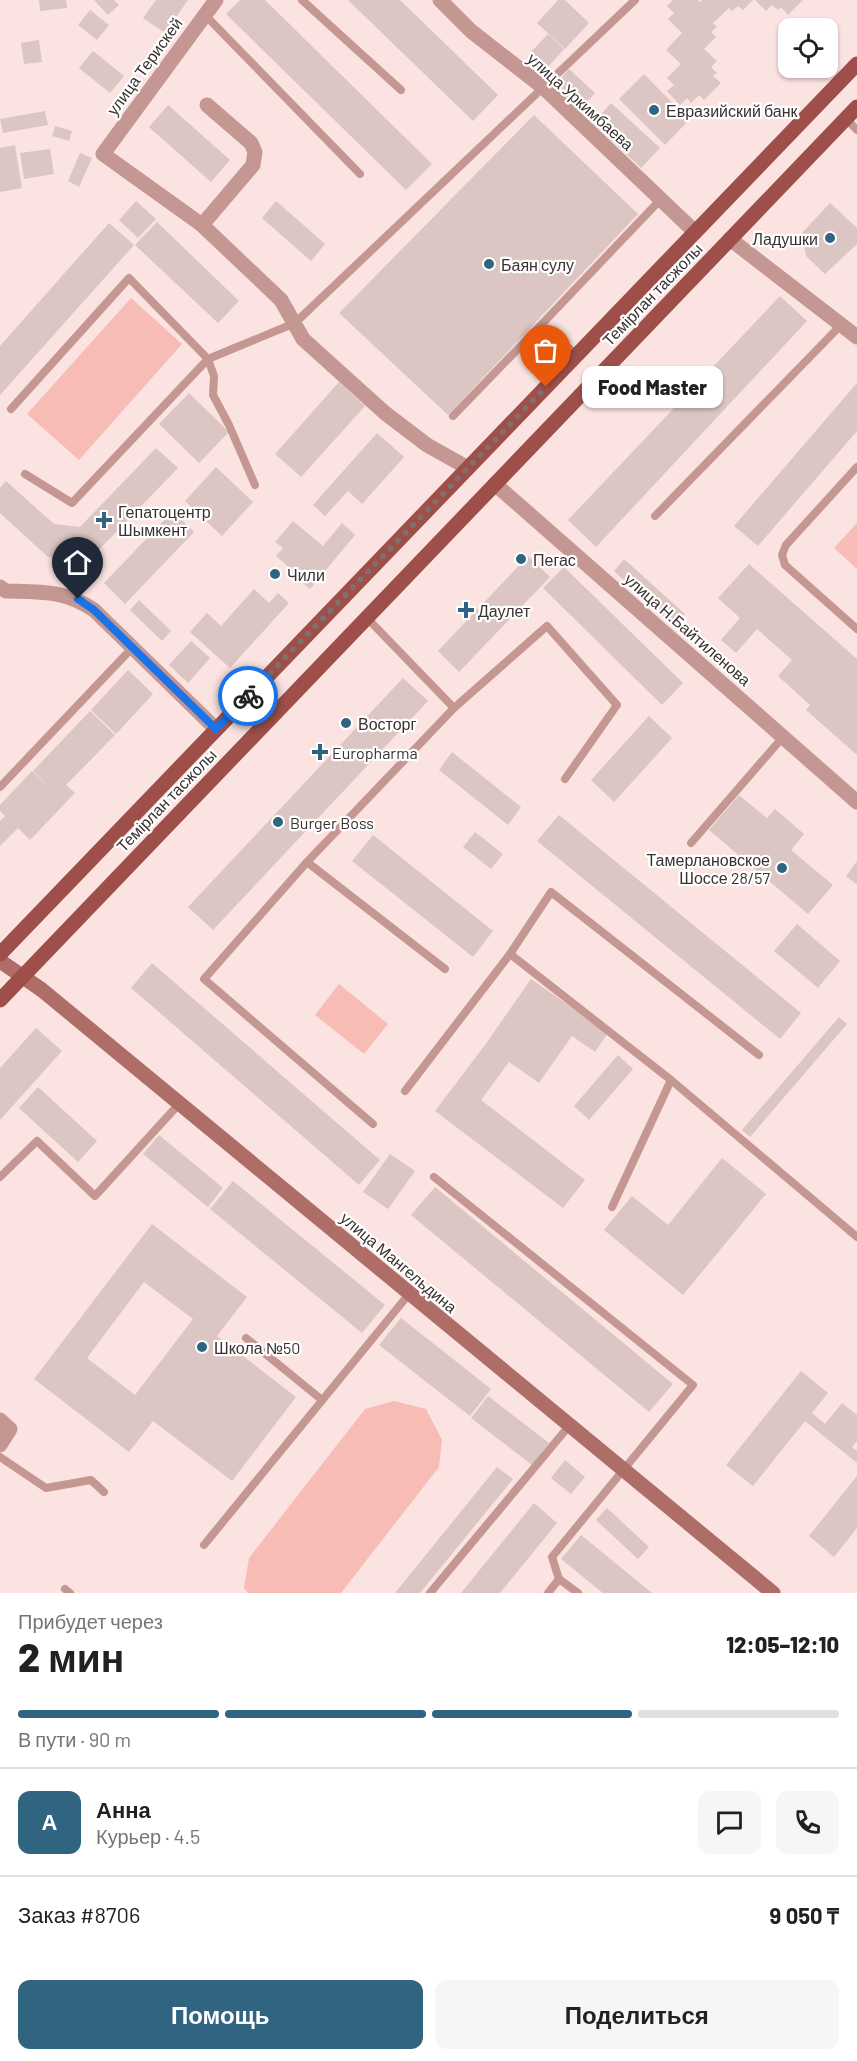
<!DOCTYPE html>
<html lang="ru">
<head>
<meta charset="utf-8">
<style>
  :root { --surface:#fff; --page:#f6f6f6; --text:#202124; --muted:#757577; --line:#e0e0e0; --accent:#306480 }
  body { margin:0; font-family:Barlow,sans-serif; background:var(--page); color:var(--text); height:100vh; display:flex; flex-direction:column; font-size:22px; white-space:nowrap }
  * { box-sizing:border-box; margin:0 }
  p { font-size:20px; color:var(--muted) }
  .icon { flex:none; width:33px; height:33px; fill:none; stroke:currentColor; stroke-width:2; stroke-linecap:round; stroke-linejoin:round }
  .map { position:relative; height:1593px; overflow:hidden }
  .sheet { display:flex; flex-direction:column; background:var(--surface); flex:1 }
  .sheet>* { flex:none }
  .tools { position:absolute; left:778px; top:18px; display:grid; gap:12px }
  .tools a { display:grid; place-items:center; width:60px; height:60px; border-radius:12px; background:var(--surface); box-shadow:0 2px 4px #0004; font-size:30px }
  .pin { position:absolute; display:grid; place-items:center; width:51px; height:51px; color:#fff; margin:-62px -26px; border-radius:50% 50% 50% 0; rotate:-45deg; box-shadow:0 0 6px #0007 }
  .pin .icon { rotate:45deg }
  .courier { position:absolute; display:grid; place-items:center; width:60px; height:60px; margin:-30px; border:4px solid #1a73e8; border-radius:50%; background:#fff; color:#222; box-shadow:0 2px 8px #0007 }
  .bubble { position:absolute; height:42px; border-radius:12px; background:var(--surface); box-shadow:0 2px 4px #0004; font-size:20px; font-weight:800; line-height:42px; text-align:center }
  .overview em { font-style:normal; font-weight:800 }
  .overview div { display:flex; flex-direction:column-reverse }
  .overview { display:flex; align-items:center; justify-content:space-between; height:102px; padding:0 18px }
  h1 { font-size:39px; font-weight:800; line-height:45px }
  .bar { display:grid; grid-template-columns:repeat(4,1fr); gap:9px 6px; align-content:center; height:72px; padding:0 18px }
  .bar i { height:8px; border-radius:4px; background:var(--line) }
  .bar .on { background:var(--accent) }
  .bar p { grid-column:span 4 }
  .line { display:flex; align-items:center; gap:15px; padding:0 18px; border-top:2px solid var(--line) }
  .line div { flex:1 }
  .round { display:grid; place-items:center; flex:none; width:63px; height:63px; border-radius:12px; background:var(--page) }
  .button { display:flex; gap:12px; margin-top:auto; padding:12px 18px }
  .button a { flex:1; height:69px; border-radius:12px; background:var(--accent); color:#fff; font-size:24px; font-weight:800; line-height:69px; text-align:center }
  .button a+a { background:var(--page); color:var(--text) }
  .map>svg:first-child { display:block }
  .green { fill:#f7bcb6 }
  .building { fill:#dbc6c3; fill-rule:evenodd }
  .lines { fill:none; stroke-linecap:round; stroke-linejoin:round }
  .lane { stroke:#c59792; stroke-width:8 }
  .street { stroke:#c59792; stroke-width:15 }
  .secondary { stroke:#af6d68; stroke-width:15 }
  .primary { stroke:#9e4f4a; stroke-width:15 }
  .done { stroke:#7d706f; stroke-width:6; stroke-dasharray:0 10.8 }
  .route { stroke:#1a73e8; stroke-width:8 }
  .poi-dot { fill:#306480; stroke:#fff; stroke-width:2 }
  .labels { text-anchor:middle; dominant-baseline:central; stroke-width:4.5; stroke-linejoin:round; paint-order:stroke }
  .street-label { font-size:16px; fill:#3a3231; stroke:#fff }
  .poi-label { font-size:16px; fill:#3a3231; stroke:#fff; text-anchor:start }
</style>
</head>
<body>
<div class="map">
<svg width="857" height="1593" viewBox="0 0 857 1593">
  <rect width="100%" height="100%" fill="#fae3e1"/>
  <!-- green -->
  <g class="green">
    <polygon points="131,298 182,344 79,460 27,414"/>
    <polygon points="857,523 857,569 834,548"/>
    <polygon points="339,984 388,1024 364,1054 315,1015"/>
    <polygon points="394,1401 426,1409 442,1440 439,1467 341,1593 248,1593 244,1588 249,1558 365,1409"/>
  </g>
  <!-- building -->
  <g class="building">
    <polygon points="39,0 66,0 67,8 40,11"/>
    <polygon points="94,0 114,0 119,5 108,15"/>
    <polygon points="156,0 188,0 165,33 143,18"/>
    <polygon points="240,0 265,0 432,164 406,190 226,14"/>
    <polygon points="348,0 400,0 498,95 473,121"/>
    <polygon points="558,0 565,0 589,23 565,49 537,23"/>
    <polygon points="673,0 698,0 700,2 702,0 753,0 743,10 738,6 732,11 729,8 713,23 717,27 711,32 716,37 704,49 717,61 711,67 717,73 713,76 721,83 704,100 699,95 691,103 687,98 680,105 667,91 674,85 667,78 681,64 666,50 682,33 668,19 674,13 667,6"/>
    <polygon points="755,0 803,0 788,15 781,7 778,10 772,5 766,11"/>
    <polygon points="90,10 109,25 97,40 78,25"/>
    <polygon points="548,34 564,49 548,67 531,52"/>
    <polygon points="39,40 42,62 24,64 21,43"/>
    <polygon points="93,51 124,76 110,93 79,68"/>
    <polygon points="569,69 595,93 578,111 553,87"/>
    <polygon points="644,74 689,120 665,145 619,99"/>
    <polygon points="611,103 660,148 641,168 593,123"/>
    <polygon points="168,105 230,160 211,182 149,127"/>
    <polygon points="45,111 48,125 3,133 0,119"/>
    <polygon points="534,115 638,214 448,415 339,313"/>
    <polygon points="55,126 72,131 69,141 52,136"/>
    <polygon points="15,145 22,188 0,192 0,148"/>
    <polygon points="50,149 54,174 24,179 20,153"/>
    <polygon points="80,153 92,158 79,187 68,181"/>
    <polygon points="136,201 156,219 138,238 119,220"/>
    <polygon points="276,201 325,244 311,261 262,218"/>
    <polygon points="830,203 857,228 857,244 825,274 806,256 802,233"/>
    <polygon points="157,222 239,301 218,323 135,245"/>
    <polygon points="109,223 134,245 0,395 0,346"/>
    <polygon points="780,296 807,321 596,547 568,520"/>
    <polygon points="339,382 365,406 301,477 275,454"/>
    <polygon points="857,383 857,431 758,546 734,526"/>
    <polygon points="189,393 229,432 199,463 159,424"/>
    <polygon points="377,433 404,457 362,504 348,491 325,516 313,505"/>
    <polygon points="156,448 178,468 88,561 48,557 0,513 0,488 6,481 54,524 80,527"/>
    <polygon points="216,467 253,502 222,536 185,501"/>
    <polygon points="173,511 194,532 125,604 104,583"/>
    <polygon points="293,521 323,546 342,523 355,535 310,589 289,571 291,569 276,556 283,548 275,542"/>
    <polygon points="528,556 550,577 459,672 438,651"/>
    <polygon points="624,559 685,614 675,626 614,571"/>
    <polygon points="749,564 857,659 857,755 806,710 810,705 778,676 792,660 757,629 736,653 721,640 740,618 718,598"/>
    <polygon points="564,567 683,683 662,705 543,588"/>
    <polygon points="254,589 269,603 278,593 289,603 230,668 190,632 207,613 221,626"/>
    <polygon points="139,600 171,631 162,641 130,610"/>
    <polygon points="191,641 210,658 188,683 169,665"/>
    <polygon points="128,670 153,694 116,734 91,710"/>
    <polygon points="403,678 428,701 213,930 188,907"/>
    <polygon points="90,711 115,735 66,785 75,793 30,840 18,828 0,846 0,821 5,816 0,811 0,805 32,771 53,791 33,771"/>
    <polygon points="649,716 672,738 614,802 591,780"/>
    <polygon points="452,752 521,807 508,825 439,770"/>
    <polygon points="739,795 767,818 775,809 804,834 791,850 833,885 808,914 709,830"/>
    <polygon points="559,815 801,1013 780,1039 537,841"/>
    <polygon points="475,832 503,854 491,869 463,847"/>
    <polygon points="373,835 493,931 473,957 352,861"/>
    <polygon points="857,861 857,883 856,884 846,876"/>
    <polygon points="797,924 840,961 818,988 774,951"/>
    <polygon points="152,963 380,1160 359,1185 131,988"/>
    <polygon points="531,979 608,1033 595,1052 572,1036 539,1083 509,1062 481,1100 585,1180 563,1208 435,1111 485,1045"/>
    <polygon points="839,1017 847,1024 750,1137 742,1130"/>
    <polygon points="36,1028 62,1051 0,1120 0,1068"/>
    <polygon points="618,1055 633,1069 589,1120 574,1106"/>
    <polygon points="38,1087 97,1141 78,1162 19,1108"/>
    <polygon points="159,1135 223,1188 208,1207 143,1154"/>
    <polygon points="390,1154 415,1171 388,1209 363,1192"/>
    <polygon points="722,1158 766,1194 683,1295 604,1230 632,1196 668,1225"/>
    <polygon points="233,1181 385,1305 362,1333 210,1209"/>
    <polygon points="435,1187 673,1384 649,1412 411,1215"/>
    <path d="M 152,1224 L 247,1297 L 217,1336 L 296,1397 L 232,1481 L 153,1421 L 129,1452 L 34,1379 ZM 144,1282 L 193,1319 L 135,1395 L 87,1358 Z"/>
    <polygon points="401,1318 491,1389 470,1416 379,1345"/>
    <polygon points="801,1371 828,1393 812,1413 825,1424 842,1403 857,1415 857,1441 852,1447 857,1451 857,1463 805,1421 753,1486 726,1465"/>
    <polygon points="488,1396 549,1443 532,1465 471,1418"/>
    <polygon points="565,1460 585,1477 571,1494 551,1478"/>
    <polygon points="497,1467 513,1479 420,1593 395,1593"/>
    <polygon points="857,1476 857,1528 834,1557 809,1536"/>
    <polygon points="534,1503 557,1523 500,1593 461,1593"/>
    <polygon points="607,1508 649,1547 638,1559 596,1520"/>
    <polygon points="581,1535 652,1593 603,1593 561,1559"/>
  </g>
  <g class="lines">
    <!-- lane -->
    <g class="lane">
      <polyline points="302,0 401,90"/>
      <polyline points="204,14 360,174"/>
      <polyline points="846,119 857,130"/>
      <polyline points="541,325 661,199"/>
      <polyline points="11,409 129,278 208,359 214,376 213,395 229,425 255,485"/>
      <polyline points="453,416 541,325 577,355"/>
      <polyline points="857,467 786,545 782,555 785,565 857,629"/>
      <polyline points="25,474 72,503 208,359 295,323 635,0"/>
      <polyline points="655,516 841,325"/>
      <polyline points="366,617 454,708 547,626 617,705 565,779"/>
      <polyline points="0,787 133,647"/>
      <polyline points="691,843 783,737"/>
      <polyline points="307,862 445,969"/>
      <polyline points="510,954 551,892 759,1055"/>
      <polyline points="405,1091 510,954 671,1080 857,1237"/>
      <polyline points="373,1124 204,979 307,862 454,708"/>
      <polyline points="0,1177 37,1141 95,1196 179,1104"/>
      <polyline points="434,1177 693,1385 552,1557 559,1579 548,1593"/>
      <polyline points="612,1207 671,1080"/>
      <polyline points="246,1338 322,1400"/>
      <polyline points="0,1457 46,1488 91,1480 104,1492"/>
      <polyline points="204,1545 409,1294"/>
      <polyline points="559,1579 578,1593"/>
      <polyline points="65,1589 70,1593"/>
      <polyline points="430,1593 569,1426"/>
    </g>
    <!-- street -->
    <g class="street">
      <polyline points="216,0 103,154 202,225 281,300 303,339 385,413 427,445 468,468"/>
      <polyline points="440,0 471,31 544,88 695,232"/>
      <polyline points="202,225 253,165 255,152 251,143 207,105"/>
      <polyline points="730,239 857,337"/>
      <polyline points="495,484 857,802"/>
      <path d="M 0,587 L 6,591 C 41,592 64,590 94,610 L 216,729"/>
      <polyline points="0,1420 10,1429 0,1445"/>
    </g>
    <!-- secondary -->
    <polyline class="secondary" points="0,961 42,990 773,1593"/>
    <!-- primary -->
    <g class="primary">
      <polyline points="0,954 857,64"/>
      <polyline points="0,1000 857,107"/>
    </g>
  </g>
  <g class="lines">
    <!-- done -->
    <polyline class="done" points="248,696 546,387"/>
    <!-- route -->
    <polyline class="route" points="78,599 94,610 216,729 248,696"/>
  </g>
  <!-- markers -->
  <g class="poi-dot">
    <circle cx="654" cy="110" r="6"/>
    <circle cx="830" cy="238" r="6"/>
    <circle cx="489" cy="264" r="6"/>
    <path d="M101 511h6v6h6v6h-6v6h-6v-6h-6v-6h6z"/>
    <circle cx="521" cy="559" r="6"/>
    <circle cx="275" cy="574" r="6"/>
    <path d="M463 601h6v6h6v6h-6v6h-6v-6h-6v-6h6z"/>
    <circle cx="346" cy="723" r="6"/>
    <path d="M317 743h6v6h6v6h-6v6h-6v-6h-6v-6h6z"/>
    <circle cx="278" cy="822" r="6"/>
    <circle cx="782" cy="868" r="6"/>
    <circle cx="202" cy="1347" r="6"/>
  </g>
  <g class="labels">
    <!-- street labels -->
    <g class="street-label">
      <text transform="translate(144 66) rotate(-54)">улица Терискей</text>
      <text transform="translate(581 101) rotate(42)">улица Уркимбаева</text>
      <text transform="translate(652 294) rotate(-46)">Темірлан тасжолы</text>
      <text transform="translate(688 629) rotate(41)">улица Н.Байтиленова</text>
      <text transform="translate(166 800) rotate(-46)">Темірлан тасжолы</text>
      <text transform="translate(399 1262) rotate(40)">улица Мангельдина</text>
    </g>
    <!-- poi labels -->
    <g class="poi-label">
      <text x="666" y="110">Евразийский банк</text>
      <text x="818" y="238" text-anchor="end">Ладушки</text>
      <text x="501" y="264">Баян сулу</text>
      <text x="118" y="511">Гепатоцентр<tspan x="118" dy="18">Шымкент</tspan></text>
      <text x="533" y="559">Пегас</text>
      <text x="287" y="574">Чили</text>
      <text x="478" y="610">Даулет</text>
      <text x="358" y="723">Восторг</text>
      <text x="332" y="752">Europharma</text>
      <text x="290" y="822">Burger Boss</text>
      <text x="770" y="859" text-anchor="end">Тамерлановское<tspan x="770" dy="18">Шоссе 28/57</tspan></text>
      <text x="214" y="1347">Школа №50</text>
    </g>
  </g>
</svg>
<div class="tools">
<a><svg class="icon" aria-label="locate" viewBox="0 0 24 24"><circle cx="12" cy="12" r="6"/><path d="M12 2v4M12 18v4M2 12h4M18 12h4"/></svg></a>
</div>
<div class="pin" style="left:546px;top:387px;background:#ea580c"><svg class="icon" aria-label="bag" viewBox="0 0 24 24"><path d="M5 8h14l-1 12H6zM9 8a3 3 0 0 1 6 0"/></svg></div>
<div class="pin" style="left:78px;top:599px;background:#1f2937"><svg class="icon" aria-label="home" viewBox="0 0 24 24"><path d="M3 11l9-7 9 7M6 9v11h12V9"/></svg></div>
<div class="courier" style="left:248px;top:696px"><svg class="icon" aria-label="bike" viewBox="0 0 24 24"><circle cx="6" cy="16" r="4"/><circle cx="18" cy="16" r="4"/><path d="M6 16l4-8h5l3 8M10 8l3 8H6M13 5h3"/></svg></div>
<div class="bubble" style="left:582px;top:366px;width:141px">Food Master</div>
</div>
<section class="sheet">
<div class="overview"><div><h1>2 мин</h1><p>Прибудет через</p></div><em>12:05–12:10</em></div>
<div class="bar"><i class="on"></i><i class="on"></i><i class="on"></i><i></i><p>В пути · 90 m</p></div>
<div class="line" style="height:108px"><b class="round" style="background:var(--accent);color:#fff">А</b><div><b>Анна</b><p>Курьер · 4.5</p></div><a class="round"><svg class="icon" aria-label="chat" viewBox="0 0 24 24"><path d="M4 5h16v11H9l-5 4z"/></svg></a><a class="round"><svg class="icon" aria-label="phone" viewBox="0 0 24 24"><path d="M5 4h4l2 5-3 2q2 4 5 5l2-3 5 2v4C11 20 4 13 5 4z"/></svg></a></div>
<div class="line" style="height:78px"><div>Заказ #8706</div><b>9 050 ₸</b></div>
<div class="button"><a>Помощь</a><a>Поделиться</a></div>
</section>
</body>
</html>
